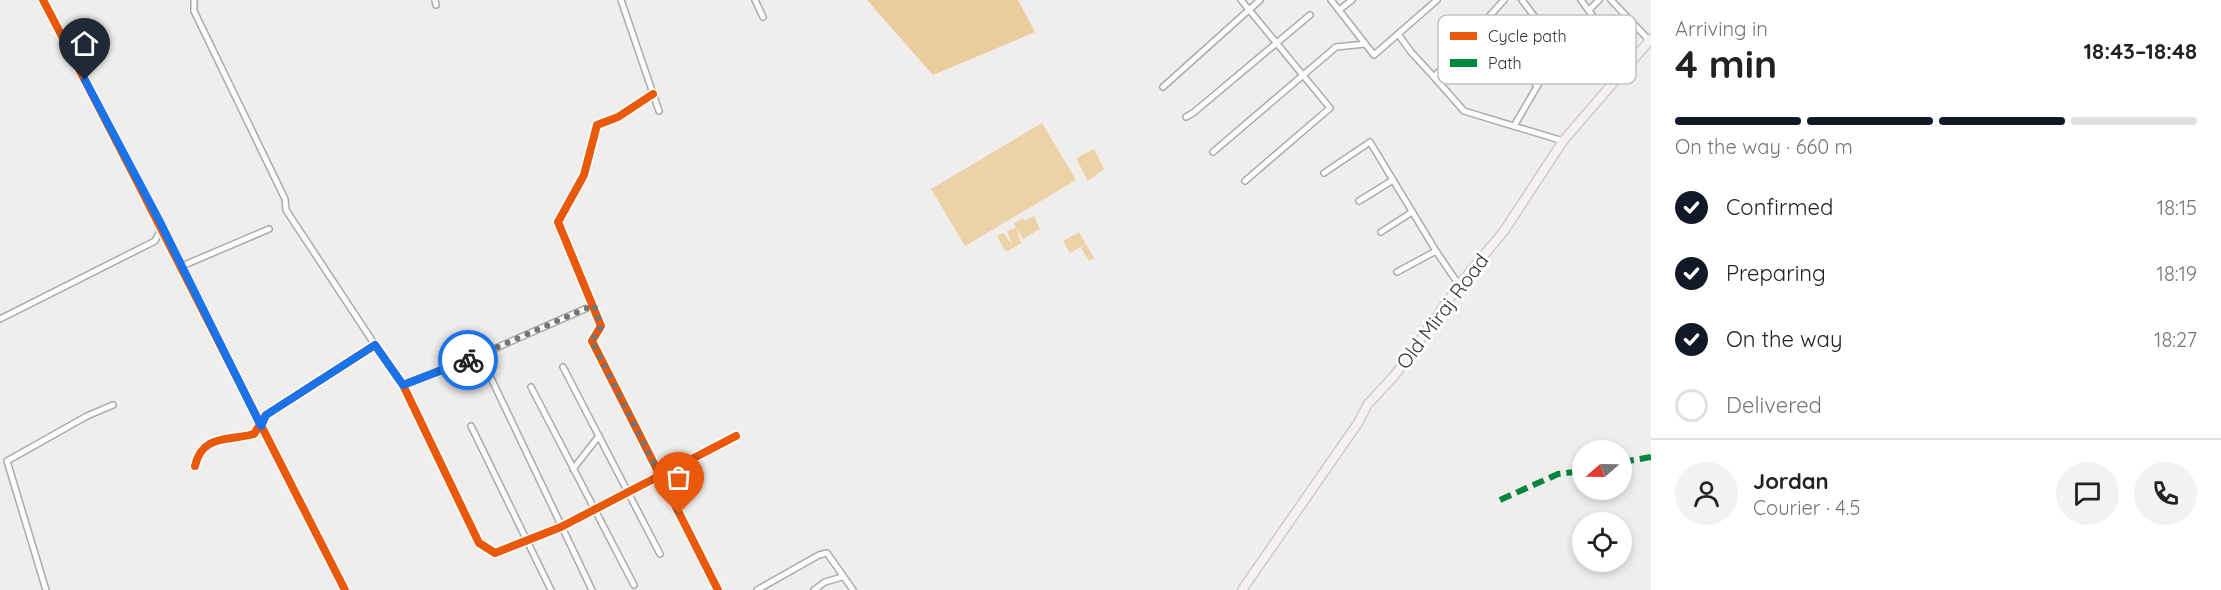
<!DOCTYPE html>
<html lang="en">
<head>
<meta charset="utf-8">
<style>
  :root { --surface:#fff; --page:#f2f2f2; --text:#222; --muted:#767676; --line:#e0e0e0; --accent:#111827 }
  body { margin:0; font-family:Quicksand,sans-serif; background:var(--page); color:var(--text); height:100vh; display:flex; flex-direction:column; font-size:22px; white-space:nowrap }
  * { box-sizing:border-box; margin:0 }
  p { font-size:20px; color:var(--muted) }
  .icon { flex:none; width:33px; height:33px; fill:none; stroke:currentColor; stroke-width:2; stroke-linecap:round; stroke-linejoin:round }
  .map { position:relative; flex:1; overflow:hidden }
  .sheet { display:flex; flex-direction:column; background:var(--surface); width:570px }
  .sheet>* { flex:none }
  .needle { width:39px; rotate:250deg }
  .controls { position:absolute; left:1572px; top:440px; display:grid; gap:12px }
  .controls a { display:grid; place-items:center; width:60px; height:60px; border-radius:50%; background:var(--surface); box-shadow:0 3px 9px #0003; font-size:30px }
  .pin { position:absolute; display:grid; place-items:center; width:51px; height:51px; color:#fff; margin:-62px -26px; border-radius:50% 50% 50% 0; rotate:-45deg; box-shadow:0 0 6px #0007 }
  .pin .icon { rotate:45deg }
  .courier { position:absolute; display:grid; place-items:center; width:60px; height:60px; margin:-30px; border:4px solid #1a73e8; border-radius:50%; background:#fff; color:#222; box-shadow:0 2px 8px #0007 }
  .summary em { font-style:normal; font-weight:700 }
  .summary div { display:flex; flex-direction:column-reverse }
  .summary { display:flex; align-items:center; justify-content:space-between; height:102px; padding:0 24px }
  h1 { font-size:39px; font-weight:700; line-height:45px }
  .bar { display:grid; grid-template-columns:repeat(4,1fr); gap:9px 6px; align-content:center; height:72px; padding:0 24px }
  .bar i { height:8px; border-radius:4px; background:var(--line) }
  .bar .selected { background:var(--accent) }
  .bar p { grid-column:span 4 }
  .line { display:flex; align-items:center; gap:15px; padding:0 24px; border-top:2px solid var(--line) }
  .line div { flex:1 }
  .round { display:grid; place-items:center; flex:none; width:63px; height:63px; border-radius:32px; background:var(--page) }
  ol { padding:0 24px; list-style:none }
  li { display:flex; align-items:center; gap:18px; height:66px }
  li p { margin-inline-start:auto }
  li .icon { padding:6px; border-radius:50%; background:var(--accent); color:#fff; stroke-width:4 }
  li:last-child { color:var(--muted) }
  li i { width:33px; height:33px; border:3px solid var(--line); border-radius:50% }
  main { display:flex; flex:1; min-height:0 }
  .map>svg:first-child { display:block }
  .green { fill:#edd1a7 }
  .forest { fill:#ebcc9d }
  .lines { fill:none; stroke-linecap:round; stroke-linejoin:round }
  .minor-casing { stroke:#adaba9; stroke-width:8 }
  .primary-casing { stroke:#cdcccb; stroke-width:11 }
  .minor { stroke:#fdfcfc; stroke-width:5 }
  .primary { stroke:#f5f0f2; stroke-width:8 }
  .quiet { stroke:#00873e; stroke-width:6; stroke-dasharray:12 6; stroke-linecap:butt }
  .cycleway-casing { stroke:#fff; stroke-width:11 }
  .cycleway { stroke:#e8590c; stroke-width:8 }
  .done { stroke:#767573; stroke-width:6; stroke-dasharray:0 10.8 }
  .route { stroke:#1a73e8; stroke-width:8 }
  .labels { text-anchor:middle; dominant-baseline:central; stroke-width:6; stroke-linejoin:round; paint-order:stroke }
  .street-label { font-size:20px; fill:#353432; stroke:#fff }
  .key { fill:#fff; stroke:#c2c2c2; stroke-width:1.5 }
  .key-label { font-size:16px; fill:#353432 }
</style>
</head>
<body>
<main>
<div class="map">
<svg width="1651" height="590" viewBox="0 0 1651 590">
  <rect width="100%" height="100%" fill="#f0eeec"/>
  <!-- green -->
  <g class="green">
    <polygon points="1042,123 1076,180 965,246 931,189"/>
    <polygon points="1094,149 1104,169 1088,181 1076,158"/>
    <polygon points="1034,216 1040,229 1023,239 1016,228 1021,243 1006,252 997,236 1003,233 1012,244 1007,231 1016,228 1014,223 1023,218 1024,221"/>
    <polygon points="1079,232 1094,258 1089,261 1081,248 1086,244 1070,253 1063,241"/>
  </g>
  <!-- forest -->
  <polygon class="forest" points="867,0 1018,0 1035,32 933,75"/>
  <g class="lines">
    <!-- minor casing -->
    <g class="minor-casing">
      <g id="minor">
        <path d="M 43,0 C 146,196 244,393 345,590"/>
        <polyline points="194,0 194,11 285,199 286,210 375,345"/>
        <polyline points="435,0 436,5"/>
        <polyline points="621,0 659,111"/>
        <polyline points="755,0 763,17"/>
        <polyline points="1241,0 1330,108 1245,181"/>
        <polyline points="1331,0 1374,55 1437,0"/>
        <polyline points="1504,0 1434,77 1464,111 1563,141"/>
        <polyline points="1581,0 1629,65"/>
        <polyline points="1611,0 1650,41"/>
        <polyline points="1339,10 1352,0"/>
        <polyline points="1589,10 1599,0"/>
        <polyline points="1484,21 1537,86"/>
        <polyline points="1398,34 1411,52 1434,77"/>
        <polyline points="1163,87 1260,0"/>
        <polyline points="653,94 618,117 597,125 584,175 558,222 601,326 592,341 718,590"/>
        <polyline points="1186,117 1193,113 1310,15"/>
        <polyline points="1514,126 1559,49 1522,0"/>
        <polyline points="1213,152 1336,47 1365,44"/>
        <polyline points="1324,173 1370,142 1436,251 1459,285"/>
        <polyline points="1359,201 1393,180"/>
        <polyline points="1381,232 1412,212"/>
        <polyline points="182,266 269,229"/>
        <polyline points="1397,272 1436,251"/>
        <polyline points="0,319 155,241 162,227"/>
        <polyline points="480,355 592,590"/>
        <polyline points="563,367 660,554"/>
        <polyline points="403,385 480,355 594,305"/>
        <polyline points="531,387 634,585"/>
        <polyline points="471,426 551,590"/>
        <path d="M 195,466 C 202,434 229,441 254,434 L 266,415 L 375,345 L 403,385 L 479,543 L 495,553 L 561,527 L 736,436"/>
        <polyline points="573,469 599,436"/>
        <polyline points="46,590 7,461 87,416 113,405"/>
        <polyline points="757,590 819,555 827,553 853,590"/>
        <polyline points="814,590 825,582 842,577"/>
      </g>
    </g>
    <!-- primary casing -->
    <g class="primary-casing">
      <polyline id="primary" points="1242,590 1358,423 1368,404 1395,375 1459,285 1504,231 1563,141 1651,39"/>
    </g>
    <!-- minor -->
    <use href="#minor" class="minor"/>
    <!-- primary -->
    <use href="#primary" class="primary"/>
    <!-- quiet -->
    <g class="quiet">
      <polyline points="1622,462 1651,457"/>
      <polyline points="1500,500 1558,474 1582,471"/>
    </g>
    <!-- cycleway casing -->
    <g class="cycleway-casing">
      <g id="cycleway">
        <path d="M 43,0 C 146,196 244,393 345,590"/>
        <polyline points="653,94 618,117 597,125 584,175 558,222 601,326 592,341 718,590"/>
        <path d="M 195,466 C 202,434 229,441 254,434 L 266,415 L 375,345 L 403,385 L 479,543 L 495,553 L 561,527 L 736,436"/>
      </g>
    </g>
    <!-- cycleway -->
    <use href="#cycleway" class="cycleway"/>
  </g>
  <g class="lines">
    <!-- done -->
    <polyline class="done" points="468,360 594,305 601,326 592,341 679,514"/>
    <!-- route -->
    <polyline class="route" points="85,80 159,220 261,426 266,415 375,345 403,385 468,360"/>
  </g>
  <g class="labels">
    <!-- street labels -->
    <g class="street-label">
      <text transform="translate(1442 311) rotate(-53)">Old Miraj Road</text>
    </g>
  </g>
  <!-- legend -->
  <rect x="1438" y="15" width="198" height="69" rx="9" class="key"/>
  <rect x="1450" y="32" width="27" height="8" fill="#e8590c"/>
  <rect x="1450" y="59" width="27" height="8" fill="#00873e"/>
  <g class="key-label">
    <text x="1488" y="42">Cycle path</text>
    <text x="1488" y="69">Path</text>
  </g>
</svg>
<div class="controls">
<a><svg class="needle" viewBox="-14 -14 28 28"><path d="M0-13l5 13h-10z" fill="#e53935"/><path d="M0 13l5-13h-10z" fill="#767676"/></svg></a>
<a><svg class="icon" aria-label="locate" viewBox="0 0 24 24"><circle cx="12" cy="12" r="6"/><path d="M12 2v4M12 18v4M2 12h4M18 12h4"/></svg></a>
</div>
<div class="pin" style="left:679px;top:514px;background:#ea580c"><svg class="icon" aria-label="bag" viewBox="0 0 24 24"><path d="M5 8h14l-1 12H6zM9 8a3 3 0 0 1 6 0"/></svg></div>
<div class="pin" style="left:85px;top:80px;background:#1f2937"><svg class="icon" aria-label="home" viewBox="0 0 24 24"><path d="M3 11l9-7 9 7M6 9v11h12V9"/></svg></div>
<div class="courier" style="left:468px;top:360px"><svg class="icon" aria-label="bike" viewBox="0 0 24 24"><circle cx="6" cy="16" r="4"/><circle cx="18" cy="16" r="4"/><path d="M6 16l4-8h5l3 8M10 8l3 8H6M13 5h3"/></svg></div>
</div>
<section class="sheet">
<div class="summary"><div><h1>4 min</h1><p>Arriving in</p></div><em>18:43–18:48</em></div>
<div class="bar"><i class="selected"></i><i class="selected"></i><i class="selected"></i><i></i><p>On the way · 660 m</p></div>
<ol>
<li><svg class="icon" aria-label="check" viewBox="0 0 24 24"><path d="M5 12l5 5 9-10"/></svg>Confirmed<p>18:15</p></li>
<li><svg class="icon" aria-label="check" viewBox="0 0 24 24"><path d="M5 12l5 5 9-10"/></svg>Preparing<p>18:19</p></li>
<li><svg class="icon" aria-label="check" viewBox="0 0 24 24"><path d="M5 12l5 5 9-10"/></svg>On the way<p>18:27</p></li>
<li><i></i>Delivered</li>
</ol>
<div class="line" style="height:108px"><a class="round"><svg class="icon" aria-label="person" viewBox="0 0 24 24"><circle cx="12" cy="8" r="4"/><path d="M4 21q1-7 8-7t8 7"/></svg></a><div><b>Jordan</b><p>Courier · 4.5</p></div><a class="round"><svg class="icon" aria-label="chat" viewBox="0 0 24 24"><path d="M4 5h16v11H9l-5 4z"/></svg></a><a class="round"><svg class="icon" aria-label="phone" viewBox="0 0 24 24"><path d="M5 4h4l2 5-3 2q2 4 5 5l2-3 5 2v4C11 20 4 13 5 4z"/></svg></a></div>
</section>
</main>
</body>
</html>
